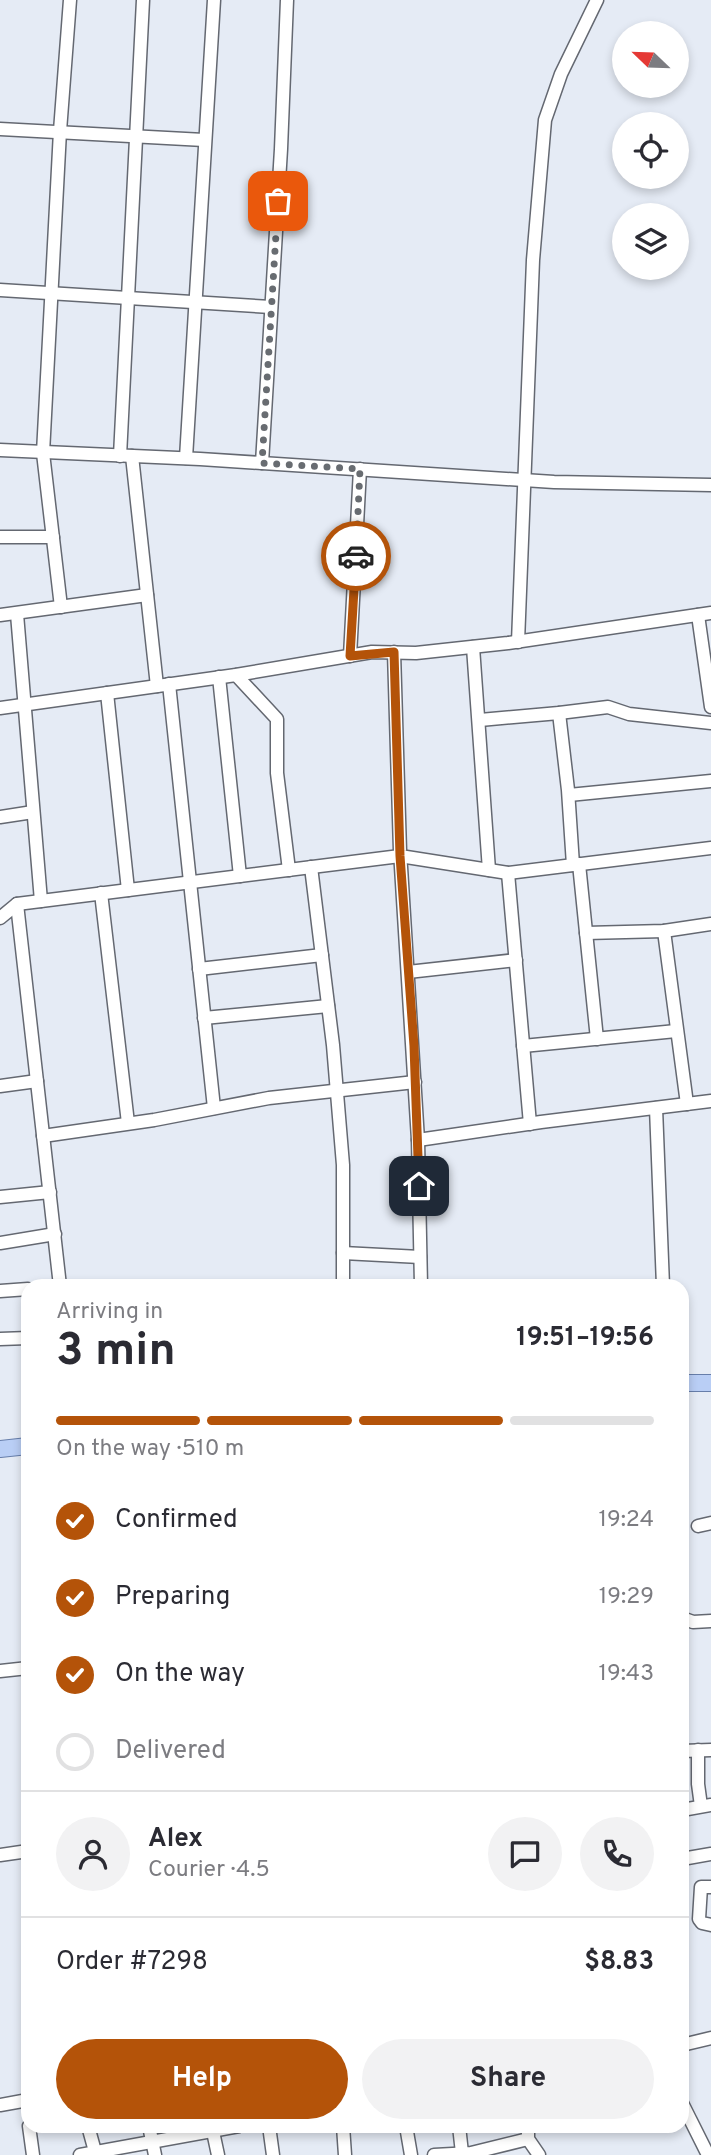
<!DOCTYPE html>
<html lang="en">
<head>
<meta charset="utf-8">
<style>
  :root { --surface:#fff; --page:#f2f2f3; --text:#2b2b33; --muted:#7c7c81; --line:#e1e1e2; --accent:#b45309 }
  body { margin:0; font-family:Overpass,sans-serif; background:var(--page); color:var(--text); height:100vh; display:flex; flex-direction:column; font-size:26px; white-space:nowrap }
  * { box-sizing:border-box; margin:0 }
  p { font-size:23px; color:var(--muted) }
  .icon { flex:none; width:38px; height:38px; fill:none; stroke:currentColor; stroke-width:2; stroke-linecap:round; stroke-linejoin:round }
  .map { position:relative; flex:1; overflow:hidden }
  .side { position:absolute; left:21px; top:1279px; width:668px; height:854px; display:flex; flex-direction:column; background:var(--surface); border-radius:21px; box-shadow:0 4px 10px #0003 }
  .side>* { flex:none }
  .needle { width:46px; rotate:293deg }
  .buttons { position:absolute; left:612px; top:21px; display:grid; gap:14px }
  .buttons a { display:grid; place-items:center; width:77px; height:77px; border-radius:50%; background:var(--surface); box-shadow:0 4px 10px #0003; font-size:35px }
  .pin { position:absolute; display:grid; place-items:center; width:60px; height:60px; color:#fff; margin:-30px; border-radius:14px; box-shadow:0 4px 10px #0006 }
  .courier { position:absolute; display:grid; place-items:center; width:70px; height:70px; margin:-35px; border:5px solid #b45309; border-radius:50%; background:#fff; color:#222; box-shadow:0 2px 9px #0007 }
  .head em { font-style:normal; font-weight:700 }
  .head div { display:flex; flex-direction:column-reverse }
  .head { display:flex; align-items:center; justify-content:space-between; height:119px; padding:0 35px }
  h1 { font-size:46px; font-weight:700; line-height:52px }
  .bar { display:grid; grid-template-columns:repeat(4,1fr); gap:10px 7px; align-content:center; height:84px; padding:0 35px }
  .bar i { height:9px; border-radius:5px; background:var(--line) }
  .bar .on { background:var(--accent) }
  .bar p { grid-column:span 4 }
  .line { display:flex; align-items:center; gap:18px; padding:0 35px; border-top:2px solid var(--line) }
  .line div { flex:1 }
  .round { display:grid; place-items:center; flex:none; width:74px; height:74px; border-radius:37px; background:var(--page) }
  ol { padding:0 35px; list-style:none }
  li { display:flex; align-items:center; gap:21px; height:77px }
  li p { margin-inline-start:auto }
  li .icon { padding:7px; border-radius:50%; background:var(--accent); color:#fff; stroke-width:4 }
  li:last-child { color:var(--muted) }
  li i { width:38px; height:38px; border:4px solid var(--line); border-radius:50% }
  .cta { display:flex; gap:14px; margin-top:auto; padding:14px 35px }
  .cta a { flex:1; height:80px; border-radius:42px; background:var(--accent); color:#fff; font-size:28px; font-weight:700; line-height:80px; text-align:center }
  .cta a+a { background:var(--page); color:var(--text) }
  .map>svg:first-child { display:block }
  .lines { fill:none; stroke-linecap:round; stroke-linejoin:round }
  .minor-casing { stroke:#646871; stroke-width:15 }
  .major-casing { stroke:#677eaa; stroke-width:18 }
  .minor { stroke:#fff; stroke-width:12 }
  .major { stroke:#b9cef5; stroke-width:16 }
  .done { stroke:#686c71; stroke-width:7; stroke-dasharray:0 12.6 }
  .route { stroke:#b45309; stroke-width:9 }
</style>
</head>
<body>
<div class="map">
<svg width="711" height="2155" viewBox="0 0 711 2155">
  <rect width="100%" height="100%" fill="#e5ebf5"/>
  <g class="lines">
    <!-- minor casing -->
    <g class="minor-casing">
      <g id="minor">
        <polyline points="0,129 204,140"/>
        <polyline points="0,290 271,307"/>
        <polyline points="0,450 200,459 554,482 711,485"/>
        <polyline points="120,456 143,0"/>
        <polyline points="132,456 157,686"/>
        <polyline points="186,458 214,0"/>
        <polyline points="262,463 281,149 287,0"/>
        <polyline points="0,537 53,537"/>
        <polyline points="61,607 43,453 60,131 70,0"/>
        <polyline points="17,614 41,901"/>
        <polyline points="0,615 147,595"/>
        <polyline points="698,615 711,707"/>
        <polyline points="518,642 533,260 545,120 561,74 597,0"/>
        <polyline points="473,647 489,870"/>
        <polyline points="394,652 400,851 418,1140 421,1286"/>
        <polyline points="350,656 360,469"/>
        <polyline points="236,675 277,719 277,773 289,870"/>
        <polyline points="219,677 240,876"/>
        <polyline points="169,684 214,1108"/>
        <polyline points="107,693 128,890"/>
        <polyline points="0,708 236,675 372,652 416,653 508,643 711,613"/>
        <polyline points="559,713 568,790 573,865"/>
        <polyline points="480,720 559,713 608,707 629,714 711,723"/>
        <polyline points="569,795 711,781"/>
        <polyline points="0,817 33,812"/>
        <polyline points="579,864 597,1039"/>
        <polyline points="311,867 333,1045 343,1165 343,1286"/>
        <polyline points="508,873 530,1124"/>
        <polyline points="101,893 128,1123"/>
        <polyline points="17,904 60,1286"/>
        <polyline points="0,918 17,904 400,856 508,873 711,848"/>
        <polyline points="664,931 687,1104"/>
        <polyline points="586,933 664,931 711,924"/>
        <polyline points="199,969 322,955"/>
        <polyline points="408,972 516,960"/>
        <polyline points="204,1018 328,1006"/>
        <polyline points="523,1046 676,1031"/>
        <polyline points="0,1086 37,1081"/>
        <polyline points="656,1108 663,1286"/>
        <polyline points="43,1136 154,1120 269,1098 415,1082"/>
        <polyline points="418,1140 541,1122 711,1101"/>
        <polyline points="0,1197 50,1192"/>
        <polyline points="0,1243 55,1234"/>
        <polyline points="343,1253 420,1257"/>
        <polyline points="0,1291 28,1289"/>
        <polyline points="0,1339 28,1338"/>
        <polyline points="698,1526 711,1523"/>
        <polyline points="682,1618 693,1622 711,1621"/>
        <polyline points="0,1671 28,1668"/>
        <polyline points="698,1750 698,1784 701,1806"/>
        <polyline points="682,1751 711,1750"/>
        <polyline points="682,1810 711,1805"/>
        <polyline points="0,1855 28,1851"/>
        <polyline points="682,1859 711,1854"/>
        <polyline points="711,1887 701,1887 699,1919 702,1923 711,1925"/>
        <polyline points="682,2045 711,2038"/>
        <polyline points="682,2103 708,2155"/>
        <polyline points="0,2105 28,2100"/>
        <polyline points="29,2126 33,2155"/>
        <polyline points="88,2126 96,2155"/>
        <polyline points="149,2126 155,2155"/>
        <polyline points="269,2126 273,2155"/>
        <polyline points="343,2126 345,2155"/>
        <polyline points="406,2126 411,2155"/>
        <polyline points="459,2126 462,2153"/>
        <polyline points="528,2126 528,2139 539,2155"/>
        <polyline points="212,2127 218,2155"/>
        <polyline points="80,2155 239,2126"/>
        <polyline points="434,2155 471,2153 528,2139"/>
      </g>
    </g>
    <!-- major casing -->
    <g class="major-casing">
      <g id="major">
        <polyline points="682,1383 711,1383"/>
        <polyline points="0,1449 28,1446"/>
      </g>
    </g>
    <!-- minor -->
    <use href="#minor" class="minor"/>
    <!-- major -->
    <use href="#major" class="major"/>
  </g>
  <g class="lines">
    <!-- done -->
    <polyline class="done" points="278,201 262,463 360,469 356,556"/>
    <!-- route -->
    <polyline class="route" points="356,556 350,656 394,652 400,856 414,1046 419,1186"/>
  </g>
</svg>
<div class="buttons">
<a><svg class="needle" viewBox="-14 -14 28 28"><path d="M0-13l5 13h-10z" fill="#e53935"/><path d="M0 13l5-13h-10z" fill="#7c7c81"/></svg></a>
<a><svg class="icon" aria-label="locate" viewBox="0 0 24 24"><circle cx="12" cy="12" r="6"/><path d="M12 2v4M12 18v4M2 12h4M18 12h4"/></svg></a>
<a><svg class="icon" aria-label="layers" viewBox="0 0 24 24"><path d="M12 4l9 5-9 5-9-5zM3 14l9 5 9-5"/></svg></a>
</div>
<div class="pin" style="left:278px;top:201px;background:#ea580c"><svg class="icon" aria-label="bag" viewBox="0 0 24 24"><path d="M5 8h14l-1 12H6zM9 8a3 3 0 0 1 6 0"/></svg></div>
<div class="pin" style="left:419px;top:1186px;background:#1f2937"><svg class="icon" aria-label="home" viewBox="0 0 24 24"><path d="M3 11l9-7 9 7M6 9v11h12V9"/></svg></div>
<div class="courier" style="left:356px;top:556px"><svg class="icon" aria-label="car" viewBox="0 0 24 24"><path d="M5 17H2v-5l4-1 3-4h7l3 4 3 1v5h-3M9 17h6M6 11h13"/><circle cx="7" cy="17" r="2"/><circle cx="17" cy="17" r="2"/></svg></div>
<section class="side">
<div class="head"><div><h1>3 min</h1><p>Arriving in</p></div><em>19:51–19:56</em></div>
<div class="bar"><i class="on"></i><i class="on"></i><i class="on"></i><i></i><p>On the way · 510 m</p></div>
<ol>
<li><svg class="icon" aria-label="check" viewBox="0 0 24 24"><path d="M5 12l5 5 9-10"/></svg>Confirmed<p>19:24</p></li>
<li><svg class="icon" aria-label="check" viewBox="0 0 24 24"><path d="M5 12l5 5 9-10"/></svg>Preparing<p>19:29</p></li>
<li><svg class="icon" aria-label="check" viewBox="0 0 24 24"><path d="M5 12l5 5 9-10"/></svg>On the way<p>19:43</p></li>
<li><i></i>Delivered</li>
</ol>
<div class="line" style="height:126px"><a class="round"><svg class="icon" aria-label="person" viewBox="0 0 24 24"><circle cx="12" cy="8" r="4"/><path d="M4 21q1-7 8-7t8 7"/></svg></a><div><b>Alex</b><p>Courier · 4.5</p></div><a class="round"><svg class="icon" aria-label="chat" viewBox="0 0 24 24"><path d="M4 5h16v11H9l-5 4z"/></svg></a><a class="round"><svg class="icon" aria-label="phone" viewBox="0 0 24 24"><path d="M5 4h4l2 5-3 2q2 4 5 5l2-3 5 2v4C11 20 4 13 5 4z"/></svg></a></div>
<div class="line" style="height:91px"><div>Order #7298</div><b>$8.83</b></div>
<div class="cta"><a>Help</a><a>Share</a></div>
</section>
</div>
</body>
</html>
